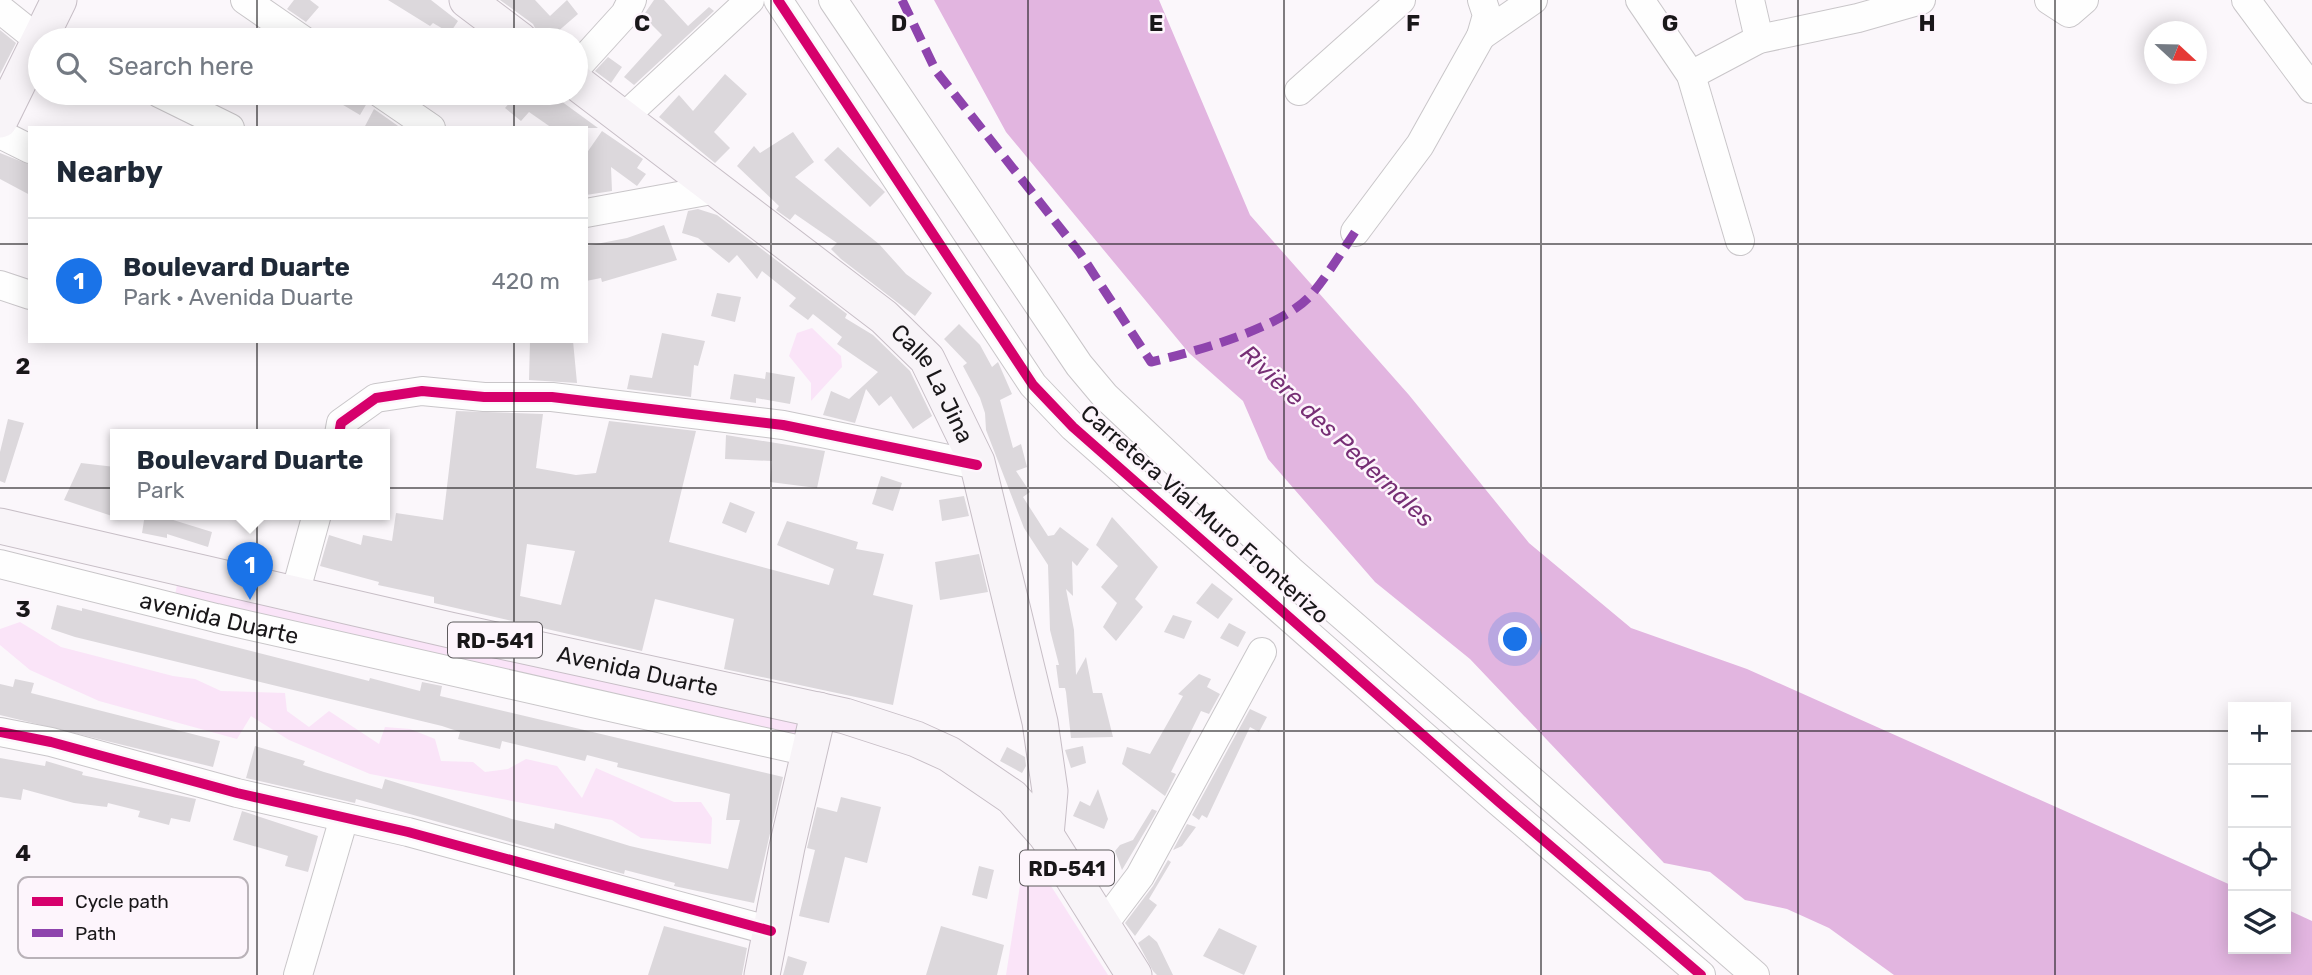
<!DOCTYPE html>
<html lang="en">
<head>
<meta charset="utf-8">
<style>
	body { margin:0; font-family:Rubik,sans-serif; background:#f2f2f3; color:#1f2937 }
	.controls { position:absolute; right:21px; bottom:21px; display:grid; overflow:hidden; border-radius:0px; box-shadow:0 4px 18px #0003 }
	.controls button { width:63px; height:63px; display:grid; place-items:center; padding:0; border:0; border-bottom:2px solid #e0e1e3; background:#fff; color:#1f2937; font:35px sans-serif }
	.compass { position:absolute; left:2144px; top:21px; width:63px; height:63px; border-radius:50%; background:#fff; box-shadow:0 4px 18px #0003; rotate:112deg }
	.you { position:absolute; left:1516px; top:640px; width:24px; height:24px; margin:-18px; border:5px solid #fff; border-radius:50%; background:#1a73e8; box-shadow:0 0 0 10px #1a73e833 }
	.badge { display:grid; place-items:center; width:46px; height:46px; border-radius:50%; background:#1a73e8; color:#fff; font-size:23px; font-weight:700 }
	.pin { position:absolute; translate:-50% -58px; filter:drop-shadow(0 2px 4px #0008) }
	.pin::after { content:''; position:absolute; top:37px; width:24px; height:21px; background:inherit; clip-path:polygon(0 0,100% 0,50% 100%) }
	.popup { position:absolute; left:110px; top:429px; width:280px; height:91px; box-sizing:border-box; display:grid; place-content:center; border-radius:0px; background:#fff; filter:drop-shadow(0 2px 5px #0005); font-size:23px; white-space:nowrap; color:#747a83 }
	.popup b { font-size:26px; color:#1f2937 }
	.popup::after { content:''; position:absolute; left:50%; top:100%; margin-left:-14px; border:14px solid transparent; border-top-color:#fff }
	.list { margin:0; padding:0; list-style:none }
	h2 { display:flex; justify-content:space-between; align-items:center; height:91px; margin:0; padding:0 28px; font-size:30px }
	h2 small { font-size:23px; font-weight:400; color:#747a83 }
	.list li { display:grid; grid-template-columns:46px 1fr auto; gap:21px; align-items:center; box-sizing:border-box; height:126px; padding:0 28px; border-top:2px solid #e0e1e3 }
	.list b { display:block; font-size:26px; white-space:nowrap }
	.list p { margin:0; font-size:23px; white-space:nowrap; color:#747a83 }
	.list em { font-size:23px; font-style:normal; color:#747a83 }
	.icon { flex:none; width:38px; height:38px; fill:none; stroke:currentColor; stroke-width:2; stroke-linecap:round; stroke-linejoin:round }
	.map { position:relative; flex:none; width:2312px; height:975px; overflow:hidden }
	.search { position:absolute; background:#fff; box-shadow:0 4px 18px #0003; left:28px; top:28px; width:560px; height:77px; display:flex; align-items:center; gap:18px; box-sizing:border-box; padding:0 24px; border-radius:38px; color:#747a83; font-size:26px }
	.panel { position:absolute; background:#fff; box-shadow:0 4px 18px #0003; left:28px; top:126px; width:560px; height:217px; border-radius:0px }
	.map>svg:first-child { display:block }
</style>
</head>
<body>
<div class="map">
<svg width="2312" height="975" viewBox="0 0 2312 975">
	<rect width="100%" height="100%" fill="#fbf7fb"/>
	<!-- green -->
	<path fill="#fae4f8" d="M812,328L841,356L842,367L811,401V383L789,356L797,333Z
		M180,570L819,710L809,752L173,605Z
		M20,622L61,647L173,676L195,679L221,691L285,693L287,711L309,727L329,711L379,744L385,727L410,729L435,739L441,761L473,762L485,772L508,769L526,759L557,766L582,798L596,768L674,802H701L712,818L711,844L641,838L612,820L370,774L289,740L251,716L237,739L99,701L30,670L0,645V629Z
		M1026,847L1108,975H1006Z"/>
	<!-- water -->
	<path fill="#e2b5e0" d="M934,0H1159L1250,215L1409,395L1529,543L1631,628L1747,669L2233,886V949H2286V909L2312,921V975H1894L1829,928L1787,909L1745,900L1710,872L1664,863L1470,659L1375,582L1268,459L1243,401L1189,353L1006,132Z"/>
	<!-- building -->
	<path fill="#dcd8dc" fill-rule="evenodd" d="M294,0H310L319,7L306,22L287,9Z
		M388,0H431L458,21L450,33L433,23L430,26Z
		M500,0H535L550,16L567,0L578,14L548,40H541L533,24Z
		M654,0H664L688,26L709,7L714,11L634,85L624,77L662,35L643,16Z
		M0,30L16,43L0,74Z
		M608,57L622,67L611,83L595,71Z
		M725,74L747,94L714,132L730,148L715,163L659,117L679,95L693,111Z
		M323,93H358L367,103L360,115Z
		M518,93H550L598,128H552L529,112L521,121L505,108Z
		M374,109L401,128H364Z
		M602,131L643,159L637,168L646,174L637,186L611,167L612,191L586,195V154Z
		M793,132L814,162L795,177L879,244L906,274L932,293L915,316L841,259L831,249L837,243L795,214L790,220L776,210L779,206L737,166L754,146L760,153Z
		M838,147L885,192L870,207L824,160Z
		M0,153L30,165V195L0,179Z
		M698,209L717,215L847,314L845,318L873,335L910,371L932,416L913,429L891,396L879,406L866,389L855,423L823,415L831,391L849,399L878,372L837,344L842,337L813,314L808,320L789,306L796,298L762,271L757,279L737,255L729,263L698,238L682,233L688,211Z
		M664,225L677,260L602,282L601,278L586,281V246L627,238Z
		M717,293L741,297L735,322L711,316Z
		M959,324L980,345L992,367L998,362L1012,394L1000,400L1013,448L1021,444L1027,467L1016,471L1030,492L1023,497L1048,536L1054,535L1060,527L1089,549L1077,566L1072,561L1073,596L1066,589L1074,630L1076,675L1086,657L1093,693H1102L1113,737L1071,738L1066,692L1065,688H1059L1056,665H1059L1050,630L1048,565L1024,528L986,430L985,413L980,398L963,366L967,363L944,339Z
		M662,333L705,341L698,366L694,365L691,397L627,389L630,375L652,378Z
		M530,341H573L577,383L529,380Z
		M766,372L795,377L790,404L756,398V403L730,399L734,374L765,379Z
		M456,411L543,414L536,468L576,475L596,473L609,421L696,431L669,542L829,585L834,569L777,545L787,521L858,542L856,549L884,554L873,595L913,605L893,705L724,669L734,619L655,599L642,651L434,603V597L378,585L379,582L320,566L329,535L361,545L363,535L392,541L396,513L443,520ZM527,544L575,551L561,605L520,596Z
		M8,419L24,423L5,483L0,481V452Z
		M726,435L825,451L817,488L770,482L772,461L725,459Z
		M81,463L115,467V517L64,500Z
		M881,476L902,483L893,511L872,504Z
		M964,496L969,516L942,521L939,500Z
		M730,502L755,512L746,533L722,523Z
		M145,514H171L170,519L212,532L208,547L167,534V538L142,533Z
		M1112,517L1158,567L1135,599L1143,607L1116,641L1103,627L1117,603L1101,587L1118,566L1096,545Z
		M979,554L988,592L940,600L935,562Z
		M1212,583L1233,599L1218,619L1196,603Z
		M57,605L82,611V608L369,681L370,678L420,691L422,682L442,686L440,696L783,777L754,903L674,886L675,883L625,870L624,874L356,799L355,803L246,778L255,746L305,761L303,765L324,772L382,789L385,779L512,819L554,829L555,823L630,846L728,869L740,820H726L730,794L617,767L618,763L587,755L585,761L502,741L500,749L458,739L460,732L442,726L75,637L51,629Z
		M1173,615L1192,621L1184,639L1164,632Z
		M1229,623L1246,632L1238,647L1220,638Z
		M1199,674L1211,679L1207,687L1220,694L1209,714L1201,711L1171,772L1176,774L1165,796L1122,764L1127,747L1150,754L1183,696L1178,694Z
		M15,679L34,683L31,693L220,741L213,767L0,715V684L13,687Z
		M1250,709L1267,717L1259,732L1250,727L1207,818L1202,815L1199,820L1192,815Z
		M1083,746L1086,763L1071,768L1065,750Z
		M1007,747L1025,757L1026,766L1022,773L1000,761Z
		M0,758L45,766L46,761L83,772L82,775L196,799L190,822L171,818L169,825L138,817L140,811L108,803L107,807L74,803L23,789L21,800L0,797Z
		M1098,789L1108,819L1104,829L1073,816L1080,801L1090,806Z
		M841,797L881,807L867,863L845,857L829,923L799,916L815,850L807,848L817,807L837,812Z
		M1152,809L1157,811L1122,870L1115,851L1120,845L1133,840Z
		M242,811L318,836L308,872L285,866L288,856L233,840Z
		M1187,824L1196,827L1182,846L1173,850Z
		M1168,860L1171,862L1149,899L1157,905L1135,936L1125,923L1153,886Z
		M979,866L994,870L987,899L972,895Z
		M664,926L747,948L742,975H648Z
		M941,926L1004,945L997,975H926Z
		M1219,928L1257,946L1244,975L1203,956Z
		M1149,935L1157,942L1173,975H1157L1153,971L1138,943Z
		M788,956L807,962L803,975H783Z"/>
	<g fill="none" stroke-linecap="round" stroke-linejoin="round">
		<defs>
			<g id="minor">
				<path d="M245,0L303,40"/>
				<path d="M778,0L1033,385L1073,427L1499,802L1701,975"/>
				<path d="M833,0L1079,365L1105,396L1290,570L1755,975"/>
				<path d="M1640,0L1691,75L1740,241"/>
				<path d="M1750,0L1759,39"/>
				<path d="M2049,0L2069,13L2084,0"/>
				<path d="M2246,0L2312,89"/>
				<path d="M0,9L40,41"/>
				<path d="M1481,36L1533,0"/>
				<path d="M576,68L625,14L632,0"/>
				<path d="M1691,75L1759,39L1858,18L1921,0"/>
				<path d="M1299,91L1401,0"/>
				<path d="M159,93L230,128"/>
				<path d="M380,93L431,128"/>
				<path d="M623,118L750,0"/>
				<path d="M0,134L30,149"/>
				<path d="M586,213L717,189"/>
				<path d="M1355,232L1420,145L1481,36L1487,15L1482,0"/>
				<path d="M0,285L30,295"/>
				<path d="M339,434L341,423L376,398L422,391L484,397H552L783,425L977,465"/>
				<path id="s1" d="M0,564L216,618L809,752"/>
				<path d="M295,594L317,514"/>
				<path d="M0,732L51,742L237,793L408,832L771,931"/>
				<path d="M1103,925L1140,876L1262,652"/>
				<path d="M298,975L344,818"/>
			</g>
			<g id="major">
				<path d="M467,0L520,40"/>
				<path id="s2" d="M576,82L884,317L927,359L977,462L1040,722L1050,791L1046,835"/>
				<path d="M0,120L59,0"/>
				<path id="s3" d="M0,526L450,630L845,716L916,739L949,754L1012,797L1046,835L1134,975"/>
				<path d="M762,975L787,847L819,710"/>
			</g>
		</defs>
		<!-- minor casing -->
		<use href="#minor" stroke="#c9c6c9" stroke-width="30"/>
		<!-- major casing -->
		<use href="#major" stroke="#c7bec6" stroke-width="37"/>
		<!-- minor -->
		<use href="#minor" stroke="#fefefe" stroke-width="28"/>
		<!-- major -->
		<use href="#major" stroke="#f8f4f8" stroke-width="35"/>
		<!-- quiet -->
		<path stroke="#8e44ad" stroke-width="9" stroke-dasharray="18 9" stroke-linecap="butt" d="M902,0L936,71L1080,253L1151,362C1194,352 1282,328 1311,295C1327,276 1341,253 1355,232"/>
		<defs>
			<path id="cycleway" d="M778,0L1033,385L1073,427L1499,802L1701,975
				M339,434L341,423L376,398L422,391L484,397H552L783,425L977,465
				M0,732L51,742L237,793L408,832L771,931"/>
		</defs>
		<!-- cycleway casing -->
		<use href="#cycleway" stroke="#fdf5fc" stroke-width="15"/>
		<!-- cycleway -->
		<use href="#cycleway" stroke="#d6006c" stroke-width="10"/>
	</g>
	<!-- grid -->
	<path fill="none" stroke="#191719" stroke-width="2" stroke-opacity="0.55" d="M257,0V40M514,0V40M771,0V975M1028,0V975M1284,0V975M1541,0V975M1798,0V975M2055,0V975M257,93V128M514,93V128M0,244H30M586,244H2312M257,341V975M514,341V975M0,488H2312M0,731H2233M2286,731H2312"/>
	<g text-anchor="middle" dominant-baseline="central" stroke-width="5" stroke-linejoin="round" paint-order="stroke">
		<!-- shield labels -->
		<g fill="#fdf5fc" stroke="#5d5a5d" stroke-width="2">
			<rect x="448" y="622.5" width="94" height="35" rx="5"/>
			<rect x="1020" y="850.5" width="94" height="35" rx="5"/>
		</g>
		<g font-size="21" font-weight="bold" fill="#191719">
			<text x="495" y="640">RD-541</text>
			<text x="1067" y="868">RD-541</text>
		</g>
		<!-- street labels -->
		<g font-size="23" fill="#191719" stroke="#fdf5fc">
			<text stroke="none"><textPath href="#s2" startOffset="471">Calle La Jina</textPath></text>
			<text transform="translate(1205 514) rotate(41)">Carretera Vial Muro Fronterizo</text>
			<text stroke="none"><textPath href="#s1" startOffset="226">avenida Duarte</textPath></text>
			<text stroke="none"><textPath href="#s3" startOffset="654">Avenida Duarte</textPath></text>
		</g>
		<!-- water labels -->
		<g font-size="24" font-style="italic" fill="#772f75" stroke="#fdf5fc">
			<text transform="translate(1337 436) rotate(43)">Rivière des Pedernales</text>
		</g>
	</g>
	<!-- legend -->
	<rect x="18" y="877" width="230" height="81" rx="10" fill="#fdf5fc" stroke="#b9b2b8" stroke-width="2"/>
	<rect x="32" y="897" width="31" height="9" fill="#d6006c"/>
	<rect x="32" y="929" width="31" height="8" fill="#8e44ad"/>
	<g font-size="19" fill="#191719">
		<text x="75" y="908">Cycle path</text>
		<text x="75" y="940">Path</text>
	</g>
	<g font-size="23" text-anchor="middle" font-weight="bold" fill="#191719" stroke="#fdf5fc" stroke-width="5" stroke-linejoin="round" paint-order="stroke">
		<text x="642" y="31">C</text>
		<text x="899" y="31">D</text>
		<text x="1156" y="31">E</text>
		<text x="1413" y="31">F</text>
		<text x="1670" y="31">G</text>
		<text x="1927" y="31">H</text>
		<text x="23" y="374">2</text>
		<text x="23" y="617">3</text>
		<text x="23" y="861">4</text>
	</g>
</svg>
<div class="controls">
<button>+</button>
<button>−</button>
<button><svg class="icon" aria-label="locate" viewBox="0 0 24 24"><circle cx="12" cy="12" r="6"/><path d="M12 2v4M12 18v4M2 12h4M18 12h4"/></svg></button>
<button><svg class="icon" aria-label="layers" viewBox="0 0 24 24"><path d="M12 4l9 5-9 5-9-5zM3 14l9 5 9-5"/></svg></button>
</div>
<svg class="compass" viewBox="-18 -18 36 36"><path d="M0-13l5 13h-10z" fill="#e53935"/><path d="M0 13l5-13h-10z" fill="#747a83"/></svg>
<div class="you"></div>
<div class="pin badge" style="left:250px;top:600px">1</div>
<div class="popup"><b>Boulevard Duarte</b>Park</div>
<div class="search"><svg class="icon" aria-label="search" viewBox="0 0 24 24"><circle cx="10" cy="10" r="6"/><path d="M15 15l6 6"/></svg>Search here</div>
<section class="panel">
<h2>Nearby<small></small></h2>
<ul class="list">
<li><span class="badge">1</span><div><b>Boulevard Duarte</b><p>Park · Avenida Duarte</p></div><em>420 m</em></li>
</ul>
</section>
</div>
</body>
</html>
